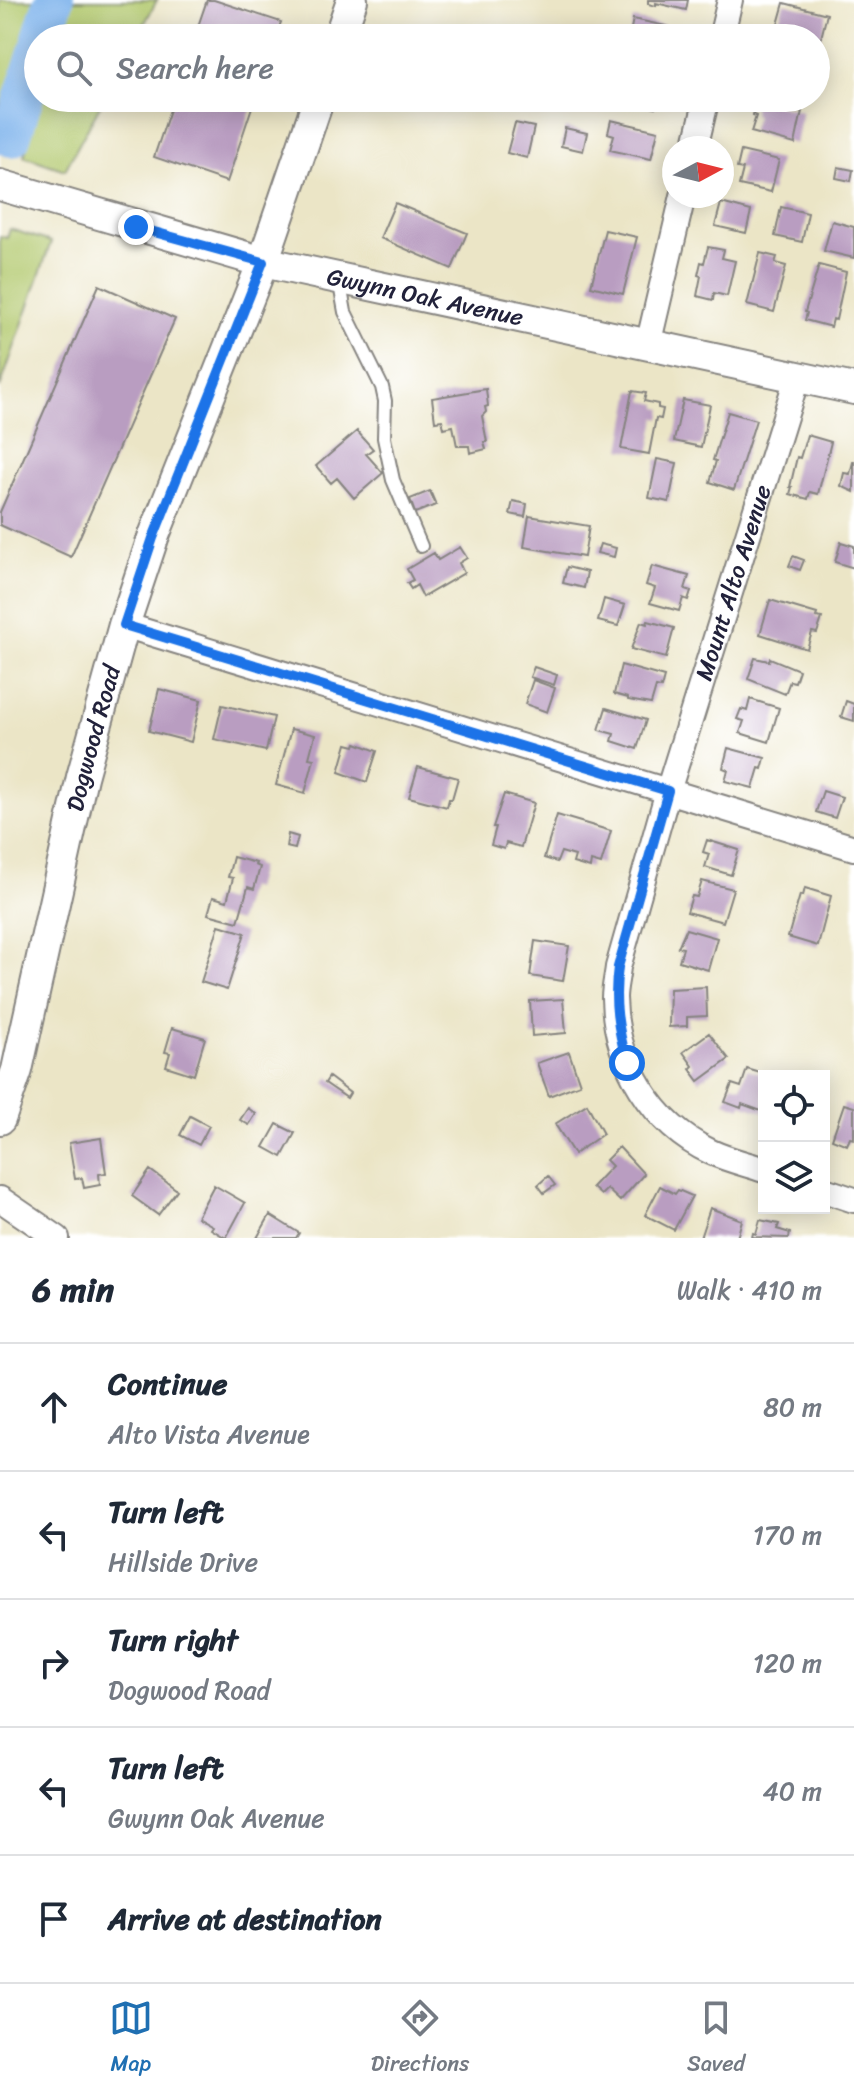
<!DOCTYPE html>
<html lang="en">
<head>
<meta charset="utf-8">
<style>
	body { margin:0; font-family:Sriracha,sans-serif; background:#f6f6f7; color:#1f2937 }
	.controls { position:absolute; right:24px; bottom:24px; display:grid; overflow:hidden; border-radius:0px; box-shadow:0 4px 20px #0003 }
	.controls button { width:72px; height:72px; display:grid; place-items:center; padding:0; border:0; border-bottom:2px solid #e0e1e3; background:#fff; color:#1f2937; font:40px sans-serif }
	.compass { position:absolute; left:662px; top:136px; width:72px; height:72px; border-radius:50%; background:#fff; box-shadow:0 4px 20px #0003; rotate:83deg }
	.stop { position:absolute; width:24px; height:24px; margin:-18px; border:6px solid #1a73e8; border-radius:50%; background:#fff }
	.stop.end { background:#1a73e8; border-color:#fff; box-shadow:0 2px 8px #0008 }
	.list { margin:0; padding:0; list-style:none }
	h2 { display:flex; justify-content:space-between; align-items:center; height:104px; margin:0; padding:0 32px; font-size:34px }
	h2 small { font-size:26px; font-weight:400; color:#747a83 }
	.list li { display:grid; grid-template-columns:52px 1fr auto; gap:24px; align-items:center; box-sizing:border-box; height:128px; padding:0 32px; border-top:2px solid #e0e1e3 }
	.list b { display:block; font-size:30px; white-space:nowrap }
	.list p { margin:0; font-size:26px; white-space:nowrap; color:#747a83 }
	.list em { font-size:26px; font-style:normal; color:#747a83 }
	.icon { flex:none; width:44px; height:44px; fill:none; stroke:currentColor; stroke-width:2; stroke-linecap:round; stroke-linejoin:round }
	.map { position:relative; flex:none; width:854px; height:1238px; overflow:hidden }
	.search { position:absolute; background:#fff; box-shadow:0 4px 20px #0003; left:24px; right:24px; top:24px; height:88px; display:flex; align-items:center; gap:20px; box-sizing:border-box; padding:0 28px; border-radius:44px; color:#747a83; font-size:30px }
	.sheet { height:744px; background:#fff }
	nav { display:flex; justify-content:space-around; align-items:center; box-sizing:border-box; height:112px; border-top:2px solid #e0e1e3; background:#fff; font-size:22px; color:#747a83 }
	nav a { display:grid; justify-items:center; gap:4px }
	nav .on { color:#1f6fb2 }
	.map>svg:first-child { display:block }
</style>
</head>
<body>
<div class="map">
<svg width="854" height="1238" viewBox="0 0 854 1238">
	<rect width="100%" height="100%" fill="#fff"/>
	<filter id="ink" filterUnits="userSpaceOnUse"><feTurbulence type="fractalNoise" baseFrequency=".0125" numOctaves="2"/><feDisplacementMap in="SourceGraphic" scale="16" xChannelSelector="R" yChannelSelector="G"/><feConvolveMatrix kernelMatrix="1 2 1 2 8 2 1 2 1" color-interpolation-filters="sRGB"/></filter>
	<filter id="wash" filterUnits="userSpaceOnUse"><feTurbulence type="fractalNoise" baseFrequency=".006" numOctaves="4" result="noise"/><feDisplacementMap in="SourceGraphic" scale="32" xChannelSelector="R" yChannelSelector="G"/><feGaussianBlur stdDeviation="1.8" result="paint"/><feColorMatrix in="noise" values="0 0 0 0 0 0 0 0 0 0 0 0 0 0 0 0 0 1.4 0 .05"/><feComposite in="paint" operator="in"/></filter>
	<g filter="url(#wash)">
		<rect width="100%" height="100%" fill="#ebe5c6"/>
		<!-- green -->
		<path fill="#b0c76b" stroke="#697453" stroke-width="2" d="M0,0H157L137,38H38V98H104L65,170L24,156L27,147L0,138Z
			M10,229L51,242L0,388V236L7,238Z"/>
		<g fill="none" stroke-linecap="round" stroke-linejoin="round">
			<!-- river -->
			<path stroke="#7eb3ec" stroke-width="40" d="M42,38L54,0
				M11,137L38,52"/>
		</g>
		<g id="blocks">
			<!-- building -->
			<path fill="#b99dc1" d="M207,0H214L281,22L275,38H194Z
				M648,0H688L686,10L656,3V6L648,4Z
				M784,3L827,14L819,46L816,45V38H787L775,35Z
				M633,19L680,29L678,38H629Z
				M174,98H255L227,182L154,157Z
				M629,98H666L664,106L656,104L655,108L629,101Z
				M760,101L802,111L795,144L751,132L756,116L753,115L755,104L759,105Z
				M611,120L658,131L651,159L610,150L614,135L608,133Z
				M515,123L534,127L527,158L507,153Z
				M565,128L587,133L583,151L561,146Z
				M741,151L779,160L771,192L739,185L743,169L737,168Z
				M838,167L853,170L851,181L836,178Z
				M395,203L467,233L452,269L380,238Z
				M721,203L751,211L746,233L715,226Z
				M781,207L808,213L802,242L775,236Z
				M832,221L854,227V258L824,251Z
				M605,230L637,237L623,294L591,286Z
				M708,247L724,250L722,258L735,261L727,296L714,293L713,300L697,296L701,276L698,275L701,262L704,263Z
				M760,253L777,257L775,263L786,266L774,312L747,305Z
				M819,265L846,272L836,320L833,319L831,327L805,320L807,313L805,312Z
				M99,285L175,319L71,557L0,525V512Z
				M486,389L488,406L485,407L486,412L482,416L487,442H484L486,449L470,453L469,446H457L453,426L444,428L442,420L435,421L432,398Z
				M632,391L646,393L644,401L658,404V408L663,409L661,419L656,418L649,454L621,449Z
				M683,400L710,405L701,447L674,441Z
				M728,412L756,420L734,490L710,482L716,461L713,460Z
				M357,431L373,449L366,454L383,473L354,498L337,478L331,483L316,466Z
				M807,435L831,442L818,494L810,492L808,499L790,494L792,487H790L797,457L800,458Z
				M657,459L677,463L669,502L649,498Z
				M853,462H854V492L841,486L844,473L850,474Z
				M430,491L436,505L415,513L410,499Z
				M513,501L527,504L525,517L510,514Z
				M529,516L589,526L584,557L524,547Z
				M841,542L854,546V568L835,562Z
				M600,544L616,548L614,557L597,553Z
				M460,547L467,558L459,563L464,573L423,597L417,585L411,589L407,583L413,580L407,569L434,553L438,560Z
				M793,556L804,560L800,570L789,566Z
				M652,566L689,576L685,589L691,591L688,600L683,598L679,611L650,603L655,588L646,585Z
				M567,567L587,572L584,588L563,583Z
				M604,599L625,605L618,626L598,621Z
				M770,600L817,614L816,617L822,618L817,633L812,632L807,649L760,634Z
				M648,621L674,628L666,658L631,649L641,622L647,624Z
				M755,658L769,661L770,658L799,670L795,682L790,681L785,694L748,679Z
				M621,665L664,677L661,688L656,687L651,704L628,700V698L614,694Z
				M534,667L557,675L554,685L530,677Z
				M533,680L555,688L547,712L525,704Z
				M159,689L201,700L191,742L149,731Z
				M750,699L779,708L769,742L740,733L744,721L737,719L741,709L747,711Z
				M846,701L854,704V721L841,717Z
				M222,705L274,717L266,751L214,739Z
				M606,708L646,720L637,749L612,741L614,734L599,730Z
				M291,729L315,735L309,758L314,759L305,793L276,785Z
				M356,743L377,751L367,782L339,772L347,744L355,746Z
				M728,748L765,758L762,769L759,768L753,788L725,781L728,770L723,768Z
				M418,767L458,778L452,799H449L447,807L409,797Z
				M823,791L842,797L835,818L816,812Z
				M504,794L534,803L521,847L506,843L504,849L491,845L496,827H493Z
				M557,815L611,831L601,864L591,861L590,868L573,863L575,856L561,852L557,862L544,858Z
				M288,834L298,837L295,849L286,847Z
				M707,840L739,850L731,875L705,867L709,854L703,852Z
				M233,857L256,863L255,865L260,867L254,889L248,887L238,922L208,914L213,897L227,901L233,878L228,877Z
				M702,881L733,889L723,922L687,912L692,896L697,897Z
				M805,888L831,896L818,946L788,937L800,895L803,896Z
				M219,925L245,933L227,990L201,982Z
				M686,929L717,938L708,970L679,961L683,948L678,947Z
				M535,941L569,946L563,981L530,976Z
				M706,987L707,1016L687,1017V1026L669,1027L670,989Z
				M563,999L566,1033L532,1036L530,1001Z
				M172,1028L205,1038L194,1075L166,1066L170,1053L165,1052Z
				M709,1033L729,1059L699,1081L690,1069L693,1066L683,1052Z
				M569,1052L580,1084L549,1096L537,1063Z
				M747,1069L764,1074V1112L742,1104L741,1108L725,1102L732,1084L741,1087Z
				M329,1077L350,1093L347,1098L325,1083Z
				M587,1104L603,1134L574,1154L555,1124Z
				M844,1104L854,1107V1139L850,1138L847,1145L832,1139Z
				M248,1108L256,1114L249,1125L240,1120Z
				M190,1116L209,1126L199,1145L180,1135Z
				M277,1124L295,1133L282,1157L264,1147Z
				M101,1138L106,1173L99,1174L100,1185L84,1188L82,1178L75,1179L69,1143Z
				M619,1147L644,1174L620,1201L607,1189L601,1195L592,1187L612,1166L606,1160Z
				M150,1170L177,1190L158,1215L132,1196Z
				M548,1176L555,1185L544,1193L538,1185Z
				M214,1185L245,1203L226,1238L211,1229L213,1226L197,1217Z
				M660,1186L675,1194L678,1190L692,1196L674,1230L645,1215Z
				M710,1208L742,1220L737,1238H700Z
				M270,1215L299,1233L296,1238H257Z
				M760,1220L779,1224L777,1229L790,1233L789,1238L752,1237L753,1233L756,1234Z"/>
		</g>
	</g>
	<g filter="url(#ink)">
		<use href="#blocks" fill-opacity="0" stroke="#868480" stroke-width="2"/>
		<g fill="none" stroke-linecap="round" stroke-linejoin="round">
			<defs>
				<path id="service" d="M339,279L345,312L382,387L385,401L384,438L393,480L421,546"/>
				<g id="minor">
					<path d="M721,38L730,0"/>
					<path d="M695,148L707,98"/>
					<path d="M648,345L683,196"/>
					<path d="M124,625L854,848"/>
					<path id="s1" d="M764,1170C747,1164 728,1160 711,1152C653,1125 615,1062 614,998C614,988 617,977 618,967L668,791L798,375"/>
					<path d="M824,1190L854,1200"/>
					<path d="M0,1199L57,1238"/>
				</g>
				<g id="tertiary">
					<path d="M339,38L352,0"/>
					<path id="s2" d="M0,185L263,262L854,389"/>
					<path id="s3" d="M0,1119L17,1070L82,777L124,625L153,538L263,262L319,98"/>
				</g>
			</defs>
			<!-- service casing -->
			<use href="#service" stroke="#868480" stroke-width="16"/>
			<!-- minor casing -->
			<use href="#minor" stroke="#868480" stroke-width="28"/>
			<!-- tertiary casing -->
			<use href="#tertiary" stroke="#868480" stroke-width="34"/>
			<!-- service -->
			<use href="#service" stroke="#fff" stroke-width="12"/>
			<!-- minor -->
			<use href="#minor" stroke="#fff" stroke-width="24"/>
			<!-- tertiary -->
			<use href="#tertiary" stroke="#fff" stroke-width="30"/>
		</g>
	</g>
	<g fill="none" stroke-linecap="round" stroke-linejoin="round" filter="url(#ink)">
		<!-- route -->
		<path stroke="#1a73e8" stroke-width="10" d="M136,227L263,262L153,538L124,625L668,791L618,967C613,1003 618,1028 627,1063"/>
	</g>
	<g text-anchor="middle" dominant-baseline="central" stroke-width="6" stroke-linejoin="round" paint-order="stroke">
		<!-- street labels -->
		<g font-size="24" fill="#22223b" stroke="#fff">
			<text stroke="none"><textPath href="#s2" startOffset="440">Gwynn Oak Avenue</textPath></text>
			<text stroke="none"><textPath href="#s1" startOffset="680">Mount Alto Avenue</textPath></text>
			<text stroke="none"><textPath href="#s3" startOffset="392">Dogwood Road</textPath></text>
		</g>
	</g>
</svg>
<div class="controls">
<button><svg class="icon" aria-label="locate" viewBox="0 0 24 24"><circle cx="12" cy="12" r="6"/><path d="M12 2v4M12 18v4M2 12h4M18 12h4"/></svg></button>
<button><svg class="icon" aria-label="layers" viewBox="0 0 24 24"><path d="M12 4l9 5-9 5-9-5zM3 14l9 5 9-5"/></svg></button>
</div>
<svg class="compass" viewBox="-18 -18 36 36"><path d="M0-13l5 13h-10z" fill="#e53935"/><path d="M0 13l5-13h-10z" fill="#747a83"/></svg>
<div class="stop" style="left:627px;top:1063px"></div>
<div class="stop end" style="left:136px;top:227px"></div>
<div class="search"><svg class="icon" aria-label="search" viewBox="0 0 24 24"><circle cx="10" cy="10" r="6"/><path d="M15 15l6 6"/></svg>Search here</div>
</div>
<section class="sheet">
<h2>6 min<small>Walk · 410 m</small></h2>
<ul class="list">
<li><svg class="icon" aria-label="ahead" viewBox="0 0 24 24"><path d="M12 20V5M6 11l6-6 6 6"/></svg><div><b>Continue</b><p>Alto Vista Avenue</p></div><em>80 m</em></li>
<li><svg class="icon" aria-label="left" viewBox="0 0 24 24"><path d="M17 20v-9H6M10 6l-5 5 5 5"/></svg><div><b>Turn left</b><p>Hillside Drive</p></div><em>170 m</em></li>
<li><svg class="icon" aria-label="right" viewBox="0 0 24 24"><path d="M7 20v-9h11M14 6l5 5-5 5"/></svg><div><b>Turn right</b><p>Dogwood Road</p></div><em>120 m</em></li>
<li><svg class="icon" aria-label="left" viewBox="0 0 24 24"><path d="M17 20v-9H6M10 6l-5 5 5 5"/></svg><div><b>Turn left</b><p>Gwynn Oak Avenue</p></div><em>40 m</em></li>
<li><svg class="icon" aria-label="arrive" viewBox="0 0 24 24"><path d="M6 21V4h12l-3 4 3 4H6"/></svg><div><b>Arrive at destination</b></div></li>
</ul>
</section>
<nav>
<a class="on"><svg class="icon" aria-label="map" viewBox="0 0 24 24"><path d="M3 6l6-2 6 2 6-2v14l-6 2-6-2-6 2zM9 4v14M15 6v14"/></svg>Map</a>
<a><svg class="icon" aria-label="directions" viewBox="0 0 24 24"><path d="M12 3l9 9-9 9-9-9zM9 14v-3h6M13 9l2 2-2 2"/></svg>Directions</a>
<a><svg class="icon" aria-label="saved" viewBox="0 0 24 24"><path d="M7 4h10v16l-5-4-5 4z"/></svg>Saved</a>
</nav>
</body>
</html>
